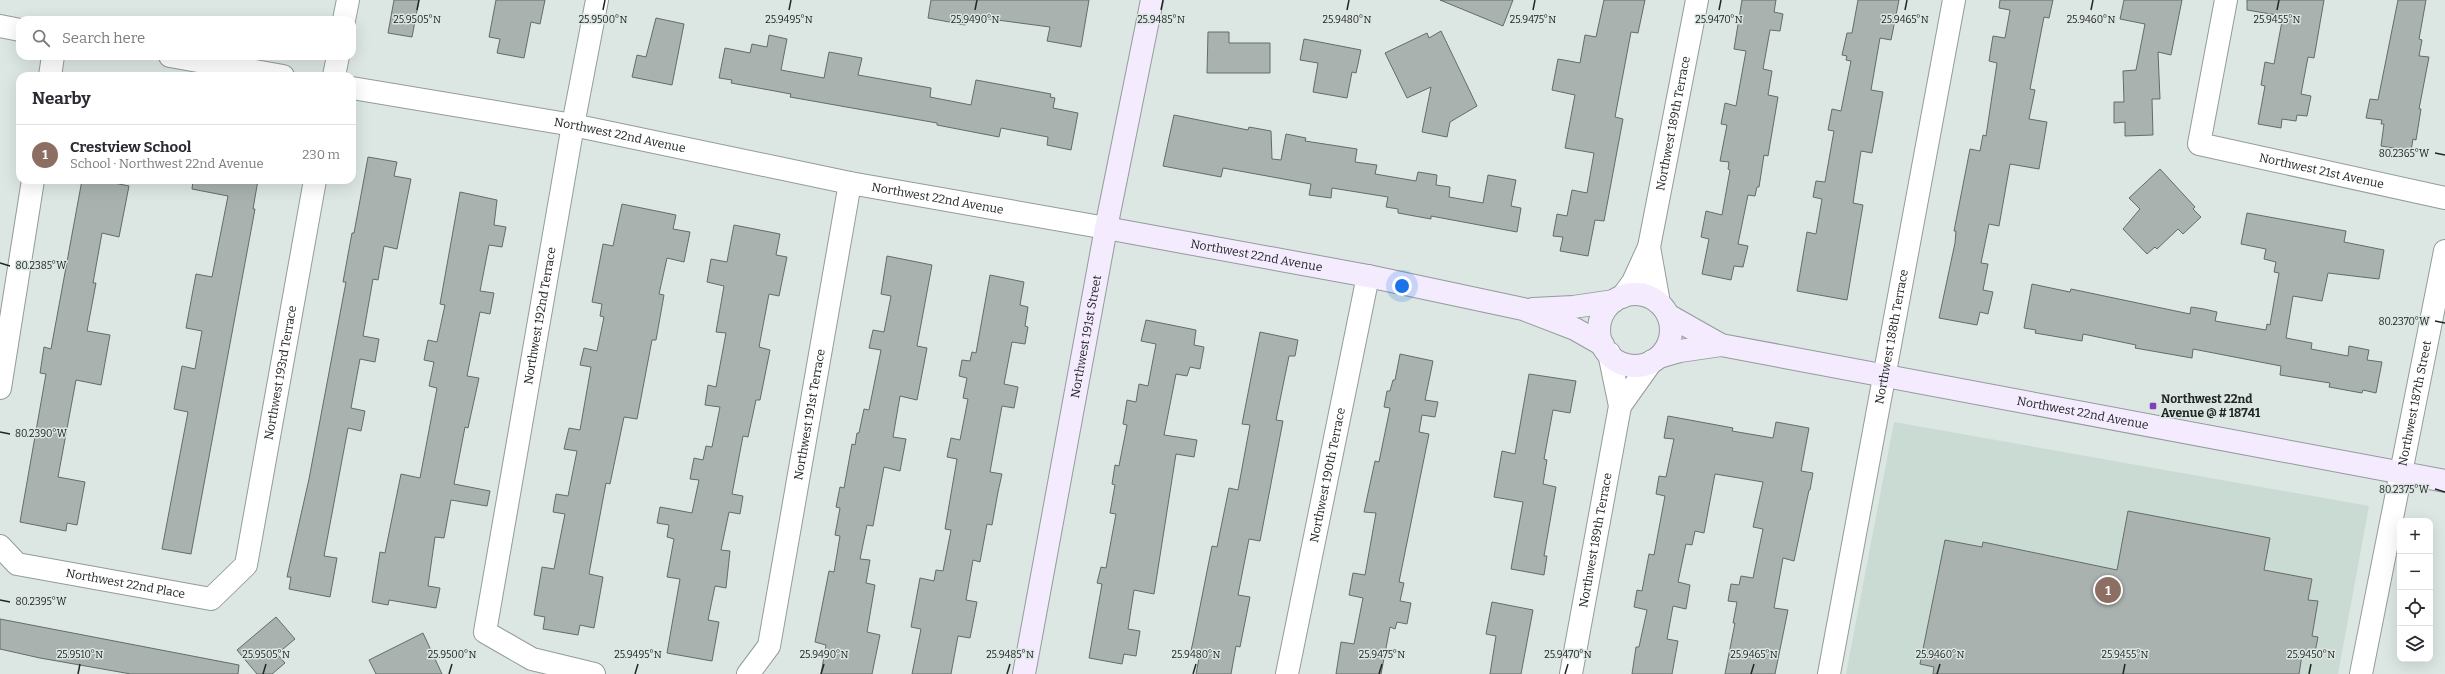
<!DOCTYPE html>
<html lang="en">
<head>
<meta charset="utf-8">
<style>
	body { margin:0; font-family:Bitter,serif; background:#f2f2f3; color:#2b2b33 }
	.controls { position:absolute; right:12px; bottom:12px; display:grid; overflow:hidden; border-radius:8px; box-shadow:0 4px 16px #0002 }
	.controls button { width:36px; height:36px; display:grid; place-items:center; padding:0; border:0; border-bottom:1px solid #e1e1e2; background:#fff; color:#2b2b33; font:20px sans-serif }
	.you { position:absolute; left:1402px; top:286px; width:14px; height:14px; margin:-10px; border:3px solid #fff; border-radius:50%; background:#1a73e8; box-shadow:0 0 0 6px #1a73e833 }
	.badge { display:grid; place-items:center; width:26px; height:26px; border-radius:50%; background:#2563eb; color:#fff; font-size:13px; font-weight:700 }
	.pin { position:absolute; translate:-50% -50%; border:2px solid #fff; box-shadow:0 1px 4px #0006 }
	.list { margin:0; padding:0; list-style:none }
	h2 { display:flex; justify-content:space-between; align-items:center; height:52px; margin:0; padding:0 16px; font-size:17px }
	h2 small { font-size:13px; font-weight:400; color:#7c7c81 }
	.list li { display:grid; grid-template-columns:26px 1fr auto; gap:12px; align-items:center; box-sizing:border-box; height:60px; padding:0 16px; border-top:1px solid #e1e1e2 }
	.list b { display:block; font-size:15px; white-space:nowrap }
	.list p { margin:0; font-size:13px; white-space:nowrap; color:#7c7c81 }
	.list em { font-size:13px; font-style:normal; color:#7c7c81 }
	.icon { flex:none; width:22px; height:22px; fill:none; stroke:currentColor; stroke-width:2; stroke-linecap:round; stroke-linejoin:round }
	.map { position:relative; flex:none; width:2445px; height:674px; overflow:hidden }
	.search { position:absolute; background:#fff; box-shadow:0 4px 16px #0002; left:16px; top:16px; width:340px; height:44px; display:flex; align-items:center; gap:10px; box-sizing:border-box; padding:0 14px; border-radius:12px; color:#7c7c81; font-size:15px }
	.panel { position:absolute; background:#fff; box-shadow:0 4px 16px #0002; left:16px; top:72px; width:340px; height:112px; border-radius:12px }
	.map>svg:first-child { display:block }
</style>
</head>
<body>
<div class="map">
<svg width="2445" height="674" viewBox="0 0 2445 674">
	<rect width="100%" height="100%" fill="#dce6e2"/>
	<!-- built -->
	<path fill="#cadbd4" d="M1894,422L2369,506L2338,674H1846Z"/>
	<!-- building -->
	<path fill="#a9b2af" stroke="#636c68" d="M394,0H419L412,37L388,33Z
		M496,0H545L540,24L531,22L524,58L497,53L500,39L489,37Z
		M931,0H1089L1081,47L1047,41L1050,27L967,16L965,25L928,18Z
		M1440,0H1513L1503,26Z
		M1604,0H1645L1638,33L1631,32L1615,117L1623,119L1604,221L1595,220L1588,256L1560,251L1563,237L1553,236L1557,214L1567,216L1572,190L1587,193L1594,153L1565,148L1575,95L1552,90L1558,59L1580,63L1585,35L1596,37Z
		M1742,0H1776L1774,12L1783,14L1780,31L1770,30L1763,69L1772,71L1768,95L1778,97L1768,156L1764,155L1759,187H1757L1755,196L1748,195L1738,244L1748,246L1743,267L1734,266L1731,280L1702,274L1709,239L1701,237L1706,211L1722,215L1730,170L1728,169L1729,162L1720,161L1727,125L1721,124L1725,103L1736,106L1746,51L1734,49Z
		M1858,0H1899L1891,40L1880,38L1871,90L1883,92L1872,153L1861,151L1853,203L1863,205L1847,300L1797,291L1807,232L1816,234L1822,199L1813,197L1816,181L1825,182L1834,131L1828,130L1832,109L1841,111L1851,61L1846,60L1847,56L1842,55L1847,33H1852Z
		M2000,0H2053L2049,18L2044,17L2030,89L2035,90L2029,119L2047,122L2039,169L2010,164L1999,226L1989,224L1981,263L1988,264L1983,290L1993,292L1988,314L1980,312L1977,325L1939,318L1955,243L1956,231H1954L1970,149L1980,151L1983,135L1986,136L1997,63L1989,61L1993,36L2005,38L2010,10L1999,8Z
		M2124,0H2182L2171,55L2158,52L2160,99H2152L2153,135L2125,136V122L2114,123V102H2124L2123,71L2136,70L2145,24L2120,19Z
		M2247,0H2324L2314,58L2308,57L2301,94L2311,96L2307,116L2297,115L2296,121L2282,119L2281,128L2258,124L2265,86L2261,85L2265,62L2274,64L2283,16L2247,10Z
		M2398,0H2426L2419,39L2422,40L2419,56L2429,57L2419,109H2421L2416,140L2413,139L2411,151L2381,146L2384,124H2381L2382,120L2366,118L2370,99L2378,100Z
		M656,18L684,24L672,85L632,77L637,55L646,57Z
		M1441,31L1477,106L1450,122L1447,137L1422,132L1431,87L1407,98L1385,53L1427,33L1429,38Z
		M1208,32H1229V43H1270V73H1207Z
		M769,35L787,39L781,70L824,78L829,52L862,58L858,75L931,88L930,97L971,105L976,80L1051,94L1050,97L1055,98L1053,108L1078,113L1071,150L1047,145L1048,137L1001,128L999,137L937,125V123L790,97L791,94L731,83L732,80L719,78L725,48L750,53L752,44L767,47Z
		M1304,39L1361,50L1356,73L1352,72L1347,98L1313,92L1318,63L1300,60Z
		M1174,115L1248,130L1249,127L1271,131L1272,159L1281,160L1286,134L1306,138L1305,141L1357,149L1355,162L1377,165L1375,174L1416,181L1418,172L1437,175L1436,185L1450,187L1449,197L1483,203L1488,175L1516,180L1511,206L1521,208L1517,232L1431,216V219L1398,213V209L1386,207L1388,197L1332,188L1331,198L1309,195L1311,184L1223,168L1221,177L1163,166Z
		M368,157L397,162L394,176L411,179L397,249L384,246L378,280L373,279L363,336L379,339L375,362L360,359L351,408L365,411L361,431L348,428L324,556L337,558L330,597L289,589L291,577H287L309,479L346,282H343L352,233H354Z
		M2160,169L2195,207L2193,209L2201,217L2183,234L2178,229L2157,249L2155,247L2147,254L2123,229L2140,209L2129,198Z
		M82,180H99L129,186L119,237L102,233L93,283H96L87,331L110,335L101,385L76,380L58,477L85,482L77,525L67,523L66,531L20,522L46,374L40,373L44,347L51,349Z
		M193,180H258L253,209H255L191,554L162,549L188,412L174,409L182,366L195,369L202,331L186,328L196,274L212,277L228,196L192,189Z
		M460,192L497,200L494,225L506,227L502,247L489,245L480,291L494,293L490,314L480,312L467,376L479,378L468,428L465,427L454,484L490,491L487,506L451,500L444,538L435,537L428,586L440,588L436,608L389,600L388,605L372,602L380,552L385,553L401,474L420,478L437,388L429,386L434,362L424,360L428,340L437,342L445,305L440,304Z
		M622,204L676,215L673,229L690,232L684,262L667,258L659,294L664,295L656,340H652L637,419L624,417L610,484L606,483L589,574L603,577L594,628L580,625L578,635L543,629L545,617L534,615L542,567L554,569L565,514L553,512L556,494L568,496L577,451L564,449L569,428L580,430L591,367L580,365L584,348L597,351L604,317L600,316L602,304L592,302L603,244L613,246Z
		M2247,213L2346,231L2344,242L2384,250L2379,279L2328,273L2322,301L2293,296L2286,338L2312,343L2311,349L2348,356L2349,346L2369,350L2367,360L2382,362L2376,393L2363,390L2362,393L2329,387L2330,383L2280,375L2281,366L2193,349L2192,358L2135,348L2136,345L2083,334L2082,341L2035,333L2036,330L2024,328L2032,284L2070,292L2071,289L2190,314L2191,307L2204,309L2217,312L2215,321L2266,330L2267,324L2270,325L2279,273L2274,272L2276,262L2264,259L2266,249L2241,244Z
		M734,225L780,234L776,255L787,257L779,296L769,294L759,347L770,350L760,400H756L748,437L743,436L732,494L743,496L740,514L729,512L721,550L730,551L726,588L715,586L708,620L719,622L712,661L667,653L680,579L667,577L674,539L667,537L669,525L657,523L660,507L692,513L699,480L690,479L694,458L703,460L706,446L712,447L720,407L705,405L708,385L716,387L726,333L716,332L724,286L707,282L711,259L727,262Z
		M887,256L932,265L917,346L927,348L917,400L900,396L893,437L906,439L900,471L884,467L873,526L867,525L860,559L870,560L866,583L875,585L867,632L880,635L872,674H821L826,645L815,642L829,571L834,572L840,536L835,535L840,508L836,507L840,487L844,488L852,444L855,445L857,433H859L864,409L869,410L881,350L869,348L873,330L884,332L891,296L881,294Z
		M990,275L1024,282L1020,305L1028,307L1025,326L1028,327L1025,344L1012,342L1004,384L1018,387L1014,408L1002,406L990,472L1002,474L998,492L992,525L987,524L980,562L973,560L966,600L977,602L970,638L958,636L951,674H912L921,629L911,627L920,578L934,581L936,570L943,571L951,530L945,529L957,459L947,457L951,438L960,440L968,399L963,398L967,378L959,376L962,360L970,361L972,352L976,353Z
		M1146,320L1196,330L1194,345L1204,347L1200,369L1190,367L1187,376L1176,374L1164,435L1197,440L1194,457L1176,454L1154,594L1134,590L1128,629L1140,631L1136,656L1124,654L1122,664L1089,658L1102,584L1097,583L1101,567L1106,568L1116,514L1110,513L1115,485L1112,484L1115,465L1119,466L1127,425L1123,424L1127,400L1136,402L1139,384L1148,386L1156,344L1141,341Z
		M1260,332L1298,340L1295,356H1289L1276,420L1283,421L1260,541L1249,539L1238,595L1250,597L1240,647L1236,646L1231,674H1196L1200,653L1191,651L1194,637L1212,546L1217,547L1229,488L1238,490L1250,425L1242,424Z
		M1400,354L1433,361L1425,400L1438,402L1435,417L1422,415L1419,432L1429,434L1399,582L1404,583L1400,601L1411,603L1407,624L1397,622L1395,629L1390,627L1381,674H1336L1341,642L1354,644L1363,598L1349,595L1353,573L1365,575L1376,513L1364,512L1375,461L1379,462L1390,408L1384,407L1387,391H1390L1393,380H1395Z
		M1529,374L1576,381L1570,413L1553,410L1544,459L1547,460L1543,484L1556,487L1544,556H1547L1544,575L1511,569L1523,502L1494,497L1502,451L1515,454Z
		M1668,416L1733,428L1732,431L1773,438L1776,422L1809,428L1801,471L1813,473L1810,490H1809L1794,561L1783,558L1774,608L1788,610L1775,674H1725L1735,623H1733L1737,602L1728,601L1731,584L1739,585L1741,576L1753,578L1763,529L1753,527L1763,482L1715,474L1704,533L1695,531L1692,545L1686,544L1678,582L1690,585L1686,609L1673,606L1667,639L1678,641L1672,674H1632L1636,647H1639L1647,610L1634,607L1637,590L1642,591L1649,554L1654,555L1665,496L1656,494L1659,476L1666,477L1674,439L1664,438Z
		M2128,511L2270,538L2264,570L2312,579L2308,600L2318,601L2312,636L2318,637L2314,657L2302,655L2299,674H1933L1934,667L1920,664L1945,540L1982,547L1983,542L2117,570Z
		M1492,602L1533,610L1521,674H1490L1496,636L1486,634Z
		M276,617L295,639L277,654L285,663L272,674H257L237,650Z
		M0,619L239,665L238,674H131L40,658L0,649Z
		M423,633L442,674H376L369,660Z"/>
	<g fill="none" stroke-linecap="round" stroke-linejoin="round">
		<defs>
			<g id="street">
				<path id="s1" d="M2226,0L2199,144L2445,198"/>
				<path d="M344,20L348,0"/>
				<path d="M0,26L20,30"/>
				<path d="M170,56L283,76"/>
				<path d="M50,76L53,56"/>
				<path d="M334,76L338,56"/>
				<path id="s2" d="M352,88L573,125L850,183L1106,228"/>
				<path d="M1649,247L1659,303"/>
				<path id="s3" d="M1622,297L1633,282L1649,247L1697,0"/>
				<path d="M0,388L33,180"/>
				<path d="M1620,406L1652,361"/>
				<path id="s4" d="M0,546L17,564L211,599L246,565L315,180"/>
				<path id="s5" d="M594,674L532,659L485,632L573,125L597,0"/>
				<path id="s6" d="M748,674L769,646L850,183"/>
				<path id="s7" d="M1287,674L1368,276"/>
				<path id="s8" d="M1571,674L1620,406L1609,353"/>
				<path id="s9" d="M1829,674L1954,0"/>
				<path id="s10" d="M2361,674L2445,251"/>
			</g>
			<g id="secondary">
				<path id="s11" d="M1106,228L1368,276L1523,309L1575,329L1603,345"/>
				<circle cx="1635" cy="330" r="36"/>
				<path d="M1533,309L1573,307L1614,301"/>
				<path id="s12" d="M1668,315L1721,345L2445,481"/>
				<path d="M1659,357L1680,351L1721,345"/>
				<path id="s13" d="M1024,674L1106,228L1152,0"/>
			</g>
		</defs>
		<!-- street casing -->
		<use href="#street" stroke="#939c98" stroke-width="24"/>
		<!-- secondary casing -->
		<use href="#secondary" stroke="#939c98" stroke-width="24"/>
		<!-- street -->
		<use href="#street" stroke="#fff" stroke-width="22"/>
		<!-- secondary -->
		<use href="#secondary" stroke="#f4ebff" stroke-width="22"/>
	</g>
	<!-- ticks -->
	<path fill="none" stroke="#212524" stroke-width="1.5" d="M417,10L419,0M603,10L605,0M789,10L791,0M975,10L977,0M1161,10L1163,0M1347,10L1349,0M1533,10L1535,0M1719,10L1721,0M1905,10L1907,0M2091,10L2093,0M2277,10L2279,0M2435,153L2445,155M0,263L10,266M2435,321L2445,323M0,432L10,434M2435,489L2445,492M0,600L10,602M78,674L80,664M263,674L266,664M449,674L452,664M635,674L638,664M821,674L824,664M1007,674L1010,664M1193,674L1196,664M1379,674L1382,664M1565,674L1568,664M1751,674L1754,664M1937,674L1940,664M2123,674L2125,664M2309,674L2311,664"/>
	<!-- markers -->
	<rect fill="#7e41b7" stroke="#dce6e2" stroke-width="1.5" x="2149" y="402" width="8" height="8" rx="2"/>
	<g text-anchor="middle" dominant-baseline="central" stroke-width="3" stroke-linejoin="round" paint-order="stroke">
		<!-- street labels -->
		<g font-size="12" fill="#212524" stroke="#dce6e2">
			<text stroke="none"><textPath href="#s3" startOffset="183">Northwest 189th Terrace</textPath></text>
			<text stroke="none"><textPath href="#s2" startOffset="272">Northwest 22nd Avenue</textPath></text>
			<text stroke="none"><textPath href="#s1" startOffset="272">Northwest 21st Avenue</textPath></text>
			<text stroke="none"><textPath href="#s2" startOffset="596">Northwest 22nd Avenue</textPath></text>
			<text stroke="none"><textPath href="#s11" startOffset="153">Northwest 22nd Avenue</textPath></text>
			<text stroke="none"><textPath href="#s5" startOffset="439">Northwest 192nd Terrace</textPath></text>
			<text stroke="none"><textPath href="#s13" startOffset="343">Northwest 191st Street</textPath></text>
			<text stroke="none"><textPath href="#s9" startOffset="343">Northwest 188th Terrace</textPath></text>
			<text stroke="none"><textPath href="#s4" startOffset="466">Northwest 193rd Terrace</textPath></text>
			<text stroke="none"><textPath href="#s10" startOffset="276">Northwest 187th Street</textPath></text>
			<text stroke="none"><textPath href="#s12" startOffset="429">Northwest 22nd Avenue</textPath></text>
			<text stroke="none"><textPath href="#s6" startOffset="270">Northwest 191st Terrace</textPath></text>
			<text stroke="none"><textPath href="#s7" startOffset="203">Northwest 190th Terrace</textPath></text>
			<text stroke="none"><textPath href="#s8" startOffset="136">Northwest 189th Terrace</textPath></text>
			<text stroke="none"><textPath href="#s4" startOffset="135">Northwest 22nd Place</textPath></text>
		</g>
		<!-- poi labels -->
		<g font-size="12" font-weight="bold" fill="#212524" stroke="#dce6e2" text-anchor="start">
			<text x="2161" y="399">Northwest 22nd<tspan x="2161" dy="14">Avenue @ # 18741</tspan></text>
		</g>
	</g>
	<g font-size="10" text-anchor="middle" fill="#212524" stroke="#dce6e2" stroke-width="3" stroke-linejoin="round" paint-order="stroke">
		<text x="417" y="23">25.9505°N</text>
		<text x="603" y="23">25.9500°N</text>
		<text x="789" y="23">25.9495°N</text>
		<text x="975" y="23">25.9490°N</text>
		<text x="1161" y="23">25.9485°N</text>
		<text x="1347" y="23">25.9480°N</text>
		<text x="1533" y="23">25.9475°N</text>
		<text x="1719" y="23">25.9470°N</text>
		<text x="1905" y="23">25.9465°N</text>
		<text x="2091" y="23">25.9460°N</text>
		<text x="2277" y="23">25.9455°N</text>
		<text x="2404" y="157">80.2365°W</text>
		<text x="41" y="269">80.2385°W</text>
		<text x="2404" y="325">80.2370°W</text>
		<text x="41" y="437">80.2390°W</text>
		<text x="2404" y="493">80.2375°W</text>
		<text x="41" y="605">80.2395°W</text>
		<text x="80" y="658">25.9510°N</text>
		<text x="266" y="658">25.9505°N</text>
		<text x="452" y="658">25.9500°N</text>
		<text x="638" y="658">25.9495°N</text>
		<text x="824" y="658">25.9490°N</text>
		<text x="1010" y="658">25.9485°N</text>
		<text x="1196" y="658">25.9480°N</text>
		<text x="1382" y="658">25.9475°N</text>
		<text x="1568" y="658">25.9470°N</text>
		<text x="1754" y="658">25.9465°N</text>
		<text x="1940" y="658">25.9460°N</text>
		<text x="2125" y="658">25.9455°N</text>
		<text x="2311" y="658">25.9450°N</text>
	</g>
</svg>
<div class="controls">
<button>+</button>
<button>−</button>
<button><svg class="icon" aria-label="locate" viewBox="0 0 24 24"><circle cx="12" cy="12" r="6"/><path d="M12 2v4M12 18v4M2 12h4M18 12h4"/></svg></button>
<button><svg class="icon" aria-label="layers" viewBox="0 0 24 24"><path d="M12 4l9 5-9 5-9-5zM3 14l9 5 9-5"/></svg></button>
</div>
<div class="you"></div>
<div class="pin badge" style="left:2108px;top:590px;background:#8d6e63">1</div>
<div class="search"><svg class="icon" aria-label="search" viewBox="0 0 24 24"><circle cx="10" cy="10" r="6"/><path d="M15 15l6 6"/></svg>Search here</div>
<section class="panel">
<h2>Nearby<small></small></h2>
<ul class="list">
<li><span class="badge" style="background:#8d6e63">1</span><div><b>Crestview School</b><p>School · Northwest 22nd Avenue</p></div><em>230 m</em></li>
</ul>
</section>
</div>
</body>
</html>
